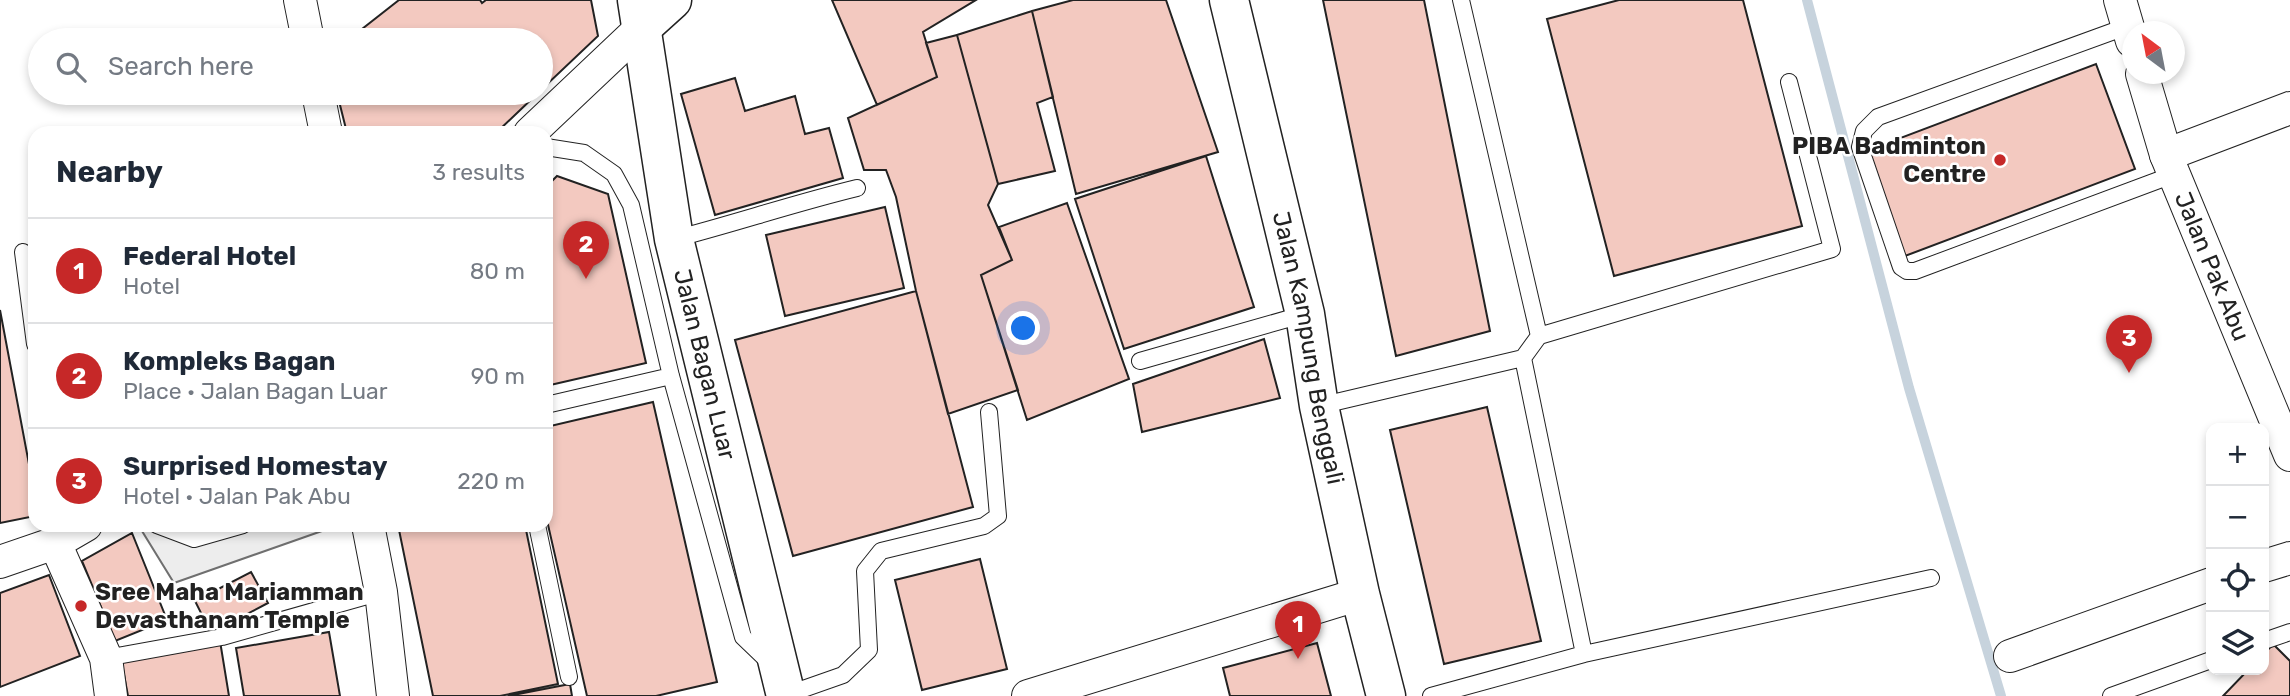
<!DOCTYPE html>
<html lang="en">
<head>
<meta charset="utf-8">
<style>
	body { margin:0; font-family:Rubik,sans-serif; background:#f2f2f3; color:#1f2937 }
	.controls { position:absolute; right:21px; bottom:21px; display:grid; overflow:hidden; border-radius:14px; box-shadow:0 4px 10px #0003 }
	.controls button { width:63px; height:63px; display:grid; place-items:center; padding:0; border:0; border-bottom:2px solid #e0e1e3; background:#fff; color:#1f2937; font:35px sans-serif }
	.compass { position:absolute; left:2122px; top:21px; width:63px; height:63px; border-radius:50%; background:#fff; box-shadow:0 4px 10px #0003; rotate:328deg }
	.you { position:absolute; left:1024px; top:329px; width:24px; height:24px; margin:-18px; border:5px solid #fff; border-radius:50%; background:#1a73e8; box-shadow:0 0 0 10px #1a73e833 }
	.badge { display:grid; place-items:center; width:46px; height:46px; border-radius:50%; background:#c62828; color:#fff; font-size:23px; font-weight:700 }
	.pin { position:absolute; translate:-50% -58px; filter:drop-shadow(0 2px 4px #0008) }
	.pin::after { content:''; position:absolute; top:37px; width:24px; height:21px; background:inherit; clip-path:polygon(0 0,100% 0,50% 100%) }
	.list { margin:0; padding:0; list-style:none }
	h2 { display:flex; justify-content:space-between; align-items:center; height:91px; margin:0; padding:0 28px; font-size:30px }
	h2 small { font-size:23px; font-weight:400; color:#747a83 }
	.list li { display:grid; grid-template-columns:46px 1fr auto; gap:21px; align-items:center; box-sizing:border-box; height:105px; padding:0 28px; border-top:2px solid #e0e1e3 }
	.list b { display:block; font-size:26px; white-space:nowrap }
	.list p { margin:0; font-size:23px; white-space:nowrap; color:#747a83 }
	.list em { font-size:23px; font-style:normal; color:#747a83 }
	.icon { flex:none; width:38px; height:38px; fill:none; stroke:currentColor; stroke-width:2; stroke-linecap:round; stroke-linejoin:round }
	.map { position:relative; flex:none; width:2290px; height:696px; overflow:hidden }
	.search { position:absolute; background:#fff; box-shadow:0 4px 10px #0003; left:28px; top:28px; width:525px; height:77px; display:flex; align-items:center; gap:18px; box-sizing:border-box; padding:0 24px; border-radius:38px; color:#747a83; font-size:26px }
	.panel { position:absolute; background:#fff; box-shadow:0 4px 10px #0003; left:28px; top:126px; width:525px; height:406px; border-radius:21px }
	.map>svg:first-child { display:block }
</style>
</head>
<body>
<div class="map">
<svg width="2290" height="696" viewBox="0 0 2290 696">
	<rect width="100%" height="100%" fill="#fff"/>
	<!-- parking -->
	<path fill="#ededed" stroke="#6f6f6f" stroke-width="2" d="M151,525H339L174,583L142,531Z"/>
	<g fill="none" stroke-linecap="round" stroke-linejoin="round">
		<!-- stream -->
		<path stroke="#c7d3dd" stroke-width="10" d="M1807,0L1909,388L2001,696"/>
	</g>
	<!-- building -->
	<path fill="#f3c9c0" stroke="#222" stroke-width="2" d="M399,0H480L482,3L486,0H591L598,36L541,90V40H348Z
		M832,0H976L923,32L937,77L877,105Z
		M1073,0H1166L1218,152L1076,194L1032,11Z
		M1323,0H1424L1490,331L1396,356Z
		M1619,0H1743L1802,226L1614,276L1547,19Z
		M1032,11L1053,97L1037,103L1055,171L998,184L957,35Z
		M957,35L998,184L988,205L1012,260L981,275L1018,390L948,414L916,291L896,197L886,170H864L848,118L937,77L926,43Z
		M2096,64L2135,169L1905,256L1866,151Z
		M735,78L745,111L795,96L805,134L829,128L843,178L715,215L681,94Z
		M337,93H538L496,133H347Z
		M1206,156L1254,307L1124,349L1075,199Z
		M557,176L608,194L646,363L546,386V187Z
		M1067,203L1129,379L1027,420L981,275L1012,260L999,227Z
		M885,207L904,288L785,316L766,235Z
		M916,291L973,507L793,556L735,340Z
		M0,310L35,496V516L0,523Z
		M1264,339L1280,398L1142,432L1133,384Z
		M653,402L717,682L656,696H587L546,516V427Z
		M1487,407L1541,641L1444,664L1390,430Z
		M398,525H525L558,684L500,696H433Z
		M132,533L167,620L115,641L82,561Z
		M980,559L1007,669L922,690L895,580Z
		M251,572L268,603L211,633L195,601Z
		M49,575L80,656L0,687V593Z
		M329,632L340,696H244L236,648Z
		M220,641L229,696H128L121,659Z
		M1317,643L1331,696H1230L1223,668Z
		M2273,644L2290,661V696H2223L2248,670H2264V654Z
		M570,684L572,696H508Z"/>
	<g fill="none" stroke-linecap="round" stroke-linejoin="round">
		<defs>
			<path id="lane" d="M2128,26L1878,117L1864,131L1860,147L1901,267L1907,271H1915L2175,174
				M546,147L584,153L614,174L631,205L671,376L743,637L768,661
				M674,239C736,223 795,203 857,188
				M23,252L35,344
				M1539,336L1832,249L1789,82
				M1523,358L1584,654
				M1140,361L1305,314
				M546,405L671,376
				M1319,406L1523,358L1539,336L1461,0
				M157,525L194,539L243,525
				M537,525L569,677
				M2264,641L2290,632
				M106,658L222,637L381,592
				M786,695L843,675L869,650L865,571L881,551L984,526L998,516L989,412
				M1431,696L1584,654L1931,578
				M2111,696L2211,660"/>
			<g id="street">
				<path d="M300,0L308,40"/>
				<path d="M2120,0L2132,41"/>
				<path id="s1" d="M2142,74L2166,155L2290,455"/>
				<path d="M318,93L326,133"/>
				<path d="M530,133L641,28"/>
				<path d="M2166,155L2290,108"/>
				<path d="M368,525L381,592L393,696"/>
				<path d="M55,543L106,658L111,696"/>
				<path d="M0,562L55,543L86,525"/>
				<path d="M2264,566L2290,558"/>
				<path d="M2010,656L2211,584"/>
				<path d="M1028,696L1360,594"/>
			</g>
			<g id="secondary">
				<path id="s2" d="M1229,0L1305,314L1319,406L1360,594L1386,696"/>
				<path d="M641,28L672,0"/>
			</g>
			<g id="primary">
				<path id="s3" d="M637,0L674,239L786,696"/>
			</g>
		</defs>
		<!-- lane casing -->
		<use href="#lane" stroke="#222" stroke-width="18"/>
		<!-- street casing -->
		<use href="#street" stroke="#222" stroke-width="34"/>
		<!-- secondary casing -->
		<use href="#secondary" stroke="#222" stroke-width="41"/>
		<!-- primary casing -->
		<use href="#primary" stroke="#222" stroke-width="41"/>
		<!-- lane -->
		<use href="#lane" stroke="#fff" stroke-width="16"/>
		<!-- street -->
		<use href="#street" stroke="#fff" stroke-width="32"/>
		<!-- secondary -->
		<use href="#secondary" stroke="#fff" stroke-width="38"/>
		<!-- primary -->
		<use href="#primary" stroke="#fff" stroke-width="38"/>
	</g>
	<!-- markers -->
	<g fill="#c62828" stroke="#fff" stroke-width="2.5">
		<circle cx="2000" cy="160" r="7"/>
		<circle cx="81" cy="606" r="7"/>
	</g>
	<g text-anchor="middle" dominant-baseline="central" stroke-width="5" stroke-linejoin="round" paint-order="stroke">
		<!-- poi labels -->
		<g font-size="24" font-weight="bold" fill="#222" stroke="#fff" text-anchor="end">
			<text x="1986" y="146">PIBA Badminton<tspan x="1986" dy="28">Centre</tspan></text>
			<text x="95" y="592" text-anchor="start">Sree Maha Mariamman<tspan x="95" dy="28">Devasthanam Temple</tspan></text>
		</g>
		<!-- street labels -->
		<g font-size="24" fill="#222" stroke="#fff">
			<text stroke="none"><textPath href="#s1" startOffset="205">Jalan Pak Abu</textPath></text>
			<text stroke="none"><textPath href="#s2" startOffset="357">Jalan Kampung Benggali</textPath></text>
			<text stroke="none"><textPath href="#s3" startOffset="371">Jalan Bagan Luar</textPath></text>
		</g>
	</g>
</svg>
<div class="controls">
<button>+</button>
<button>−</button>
<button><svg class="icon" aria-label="locate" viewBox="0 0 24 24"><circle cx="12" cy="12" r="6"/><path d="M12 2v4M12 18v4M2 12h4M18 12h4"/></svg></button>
<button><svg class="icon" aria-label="layers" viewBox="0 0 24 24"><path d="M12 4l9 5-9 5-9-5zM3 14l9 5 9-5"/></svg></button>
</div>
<svg class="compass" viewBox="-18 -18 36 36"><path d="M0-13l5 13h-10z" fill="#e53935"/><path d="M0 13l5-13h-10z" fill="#747a83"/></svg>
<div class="you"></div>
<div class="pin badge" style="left:1298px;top:659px">1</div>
<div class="pin badge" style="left:586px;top:279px">2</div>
<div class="pin badge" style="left:2129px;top:373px">3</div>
<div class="search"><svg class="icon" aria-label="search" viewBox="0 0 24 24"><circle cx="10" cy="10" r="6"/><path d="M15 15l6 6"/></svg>Search here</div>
<section class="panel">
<h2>Nearby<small>3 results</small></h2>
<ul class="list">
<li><span class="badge">1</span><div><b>Federal Hotel</b><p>Hotel</p></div><em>80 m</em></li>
<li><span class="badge">2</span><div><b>Kompleks Bagan</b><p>Place · Jalan Bagan Luar</p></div><em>90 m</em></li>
<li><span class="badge">3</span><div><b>Surprised Homestay</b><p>Hotel · Jalan Pak Abu</p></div><em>220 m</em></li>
</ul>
</section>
</div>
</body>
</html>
